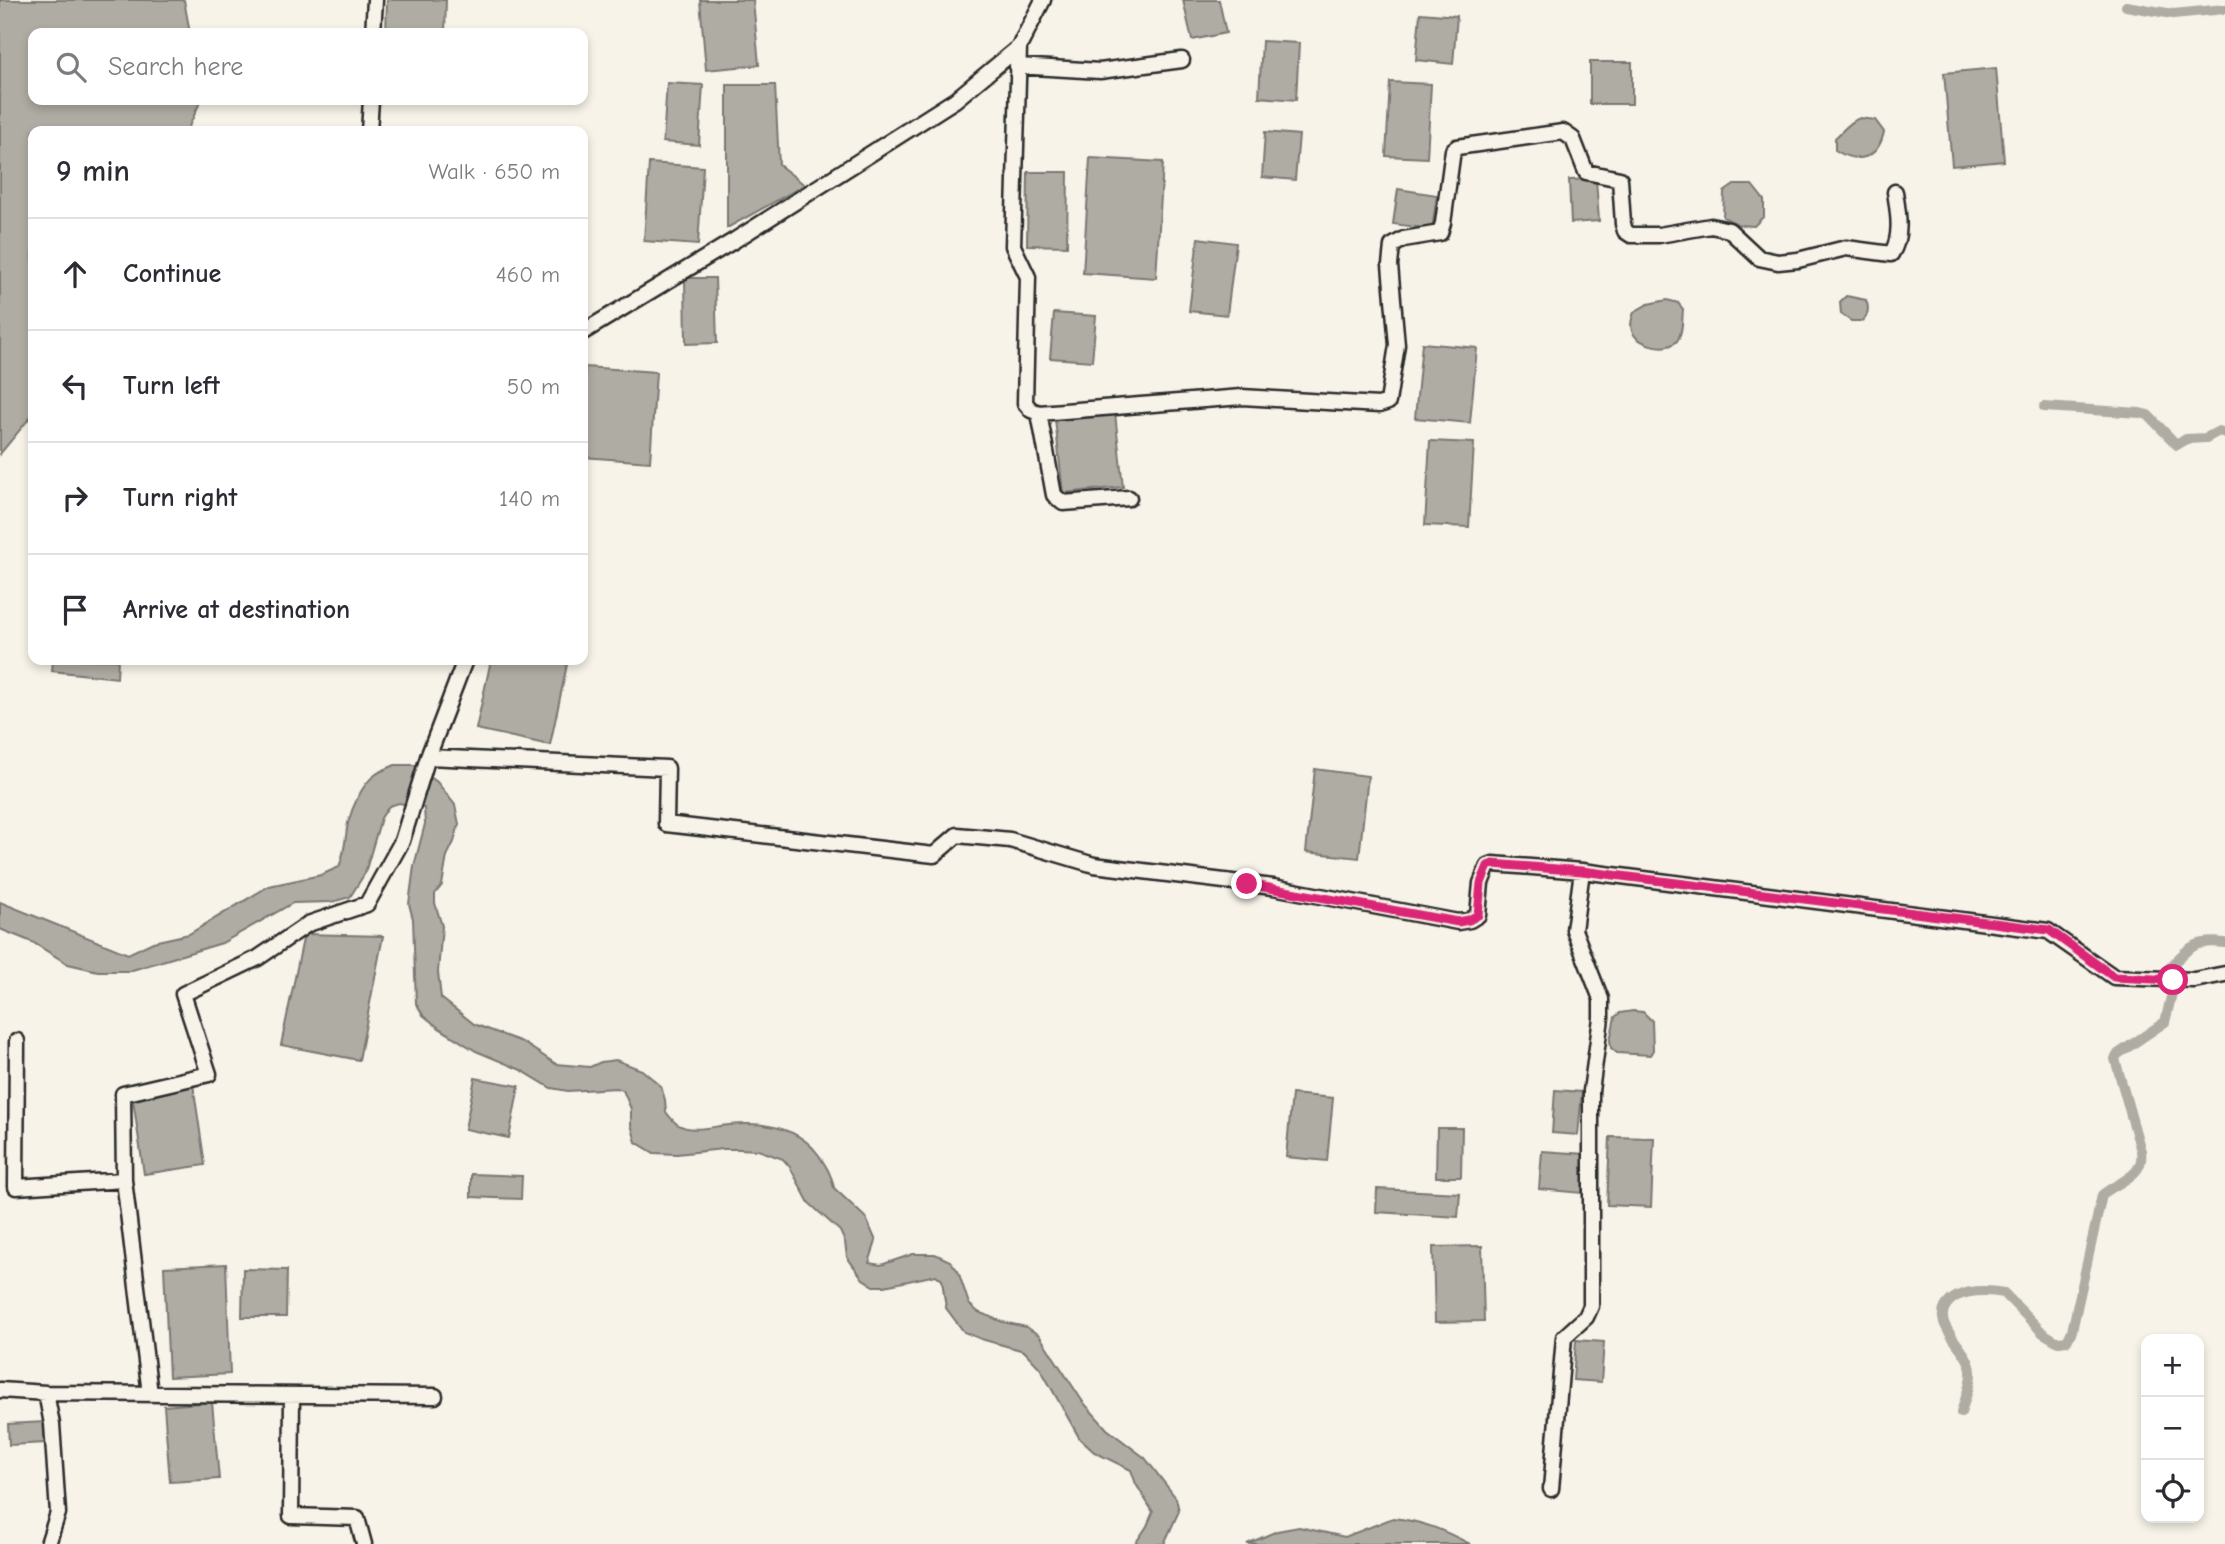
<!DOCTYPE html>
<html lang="en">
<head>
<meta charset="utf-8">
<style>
	body { margin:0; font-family:"Comic Neue",sans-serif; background:#f2f2f3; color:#2b2b33 }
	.controls { position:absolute; right:21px; bottom:21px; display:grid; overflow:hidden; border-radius:14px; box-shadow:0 4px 10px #0003 }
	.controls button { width:63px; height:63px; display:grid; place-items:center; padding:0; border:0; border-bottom:2px solid #e1e1e2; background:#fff; color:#2b2b33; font:35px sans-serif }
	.stop { position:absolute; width:21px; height:21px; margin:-16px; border:5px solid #db2777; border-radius:50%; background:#fff }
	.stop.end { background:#db2777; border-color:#fff; box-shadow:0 2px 7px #0008 }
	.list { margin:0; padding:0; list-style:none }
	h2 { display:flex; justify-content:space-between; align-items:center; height:91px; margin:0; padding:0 28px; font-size:30px }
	h2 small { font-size:23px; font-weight:400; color:#7c7c81 }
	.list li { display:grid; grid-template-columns:46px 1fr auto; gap:21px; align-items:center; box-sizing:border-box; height:112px; padding:0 28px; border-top:2px solid #e1e1e2 }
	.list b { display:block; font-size:26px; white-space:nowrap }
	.list em { font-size:23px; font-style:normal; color:#7c7c81 }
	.icon { flex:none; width:38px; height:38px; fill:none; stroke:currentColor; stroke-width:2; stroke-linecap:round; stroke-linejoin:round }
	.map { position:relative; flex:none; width:2225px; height:1544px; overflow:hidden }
	.search { position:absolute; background:#fff; box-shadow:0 4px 10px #0003; left:28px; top:28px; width:560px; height:77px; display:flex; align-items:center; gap:18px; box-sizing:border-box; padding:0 24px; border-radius:14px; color:#7c7c81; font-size:26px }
	.panel { position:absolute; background:#fff; box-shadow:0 4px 10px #0003; left:28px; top:126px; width:560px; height:539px; border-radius:14px }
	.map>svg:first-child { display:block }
</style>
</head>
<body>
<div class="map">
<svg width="2225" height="1544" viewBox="0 0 2225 1544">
	<rect width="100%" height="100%" fill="#f7f3e8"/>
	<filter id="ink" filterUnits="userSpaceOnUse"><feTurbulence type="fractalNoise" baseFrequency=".0143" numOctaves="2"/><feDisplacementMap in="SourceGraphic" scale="14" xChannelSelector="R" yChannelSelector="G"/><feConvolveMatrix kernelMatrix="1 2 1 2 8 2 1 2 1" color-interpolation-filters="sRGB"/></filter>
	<g filter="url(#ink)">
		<!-- water -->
		<path fill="#afaca4" stroke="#7a7874" stroke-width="2" d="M0,0H184L190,33H33V100H201L187,131H33V414L0,454Z
			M387,0H446L445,33H386Z
			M700,0H753L759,65L706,70Z
			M1183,0H1219L1226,33L1192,40Z
			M1420,13L1457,16L1453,64L1416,60Z
			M1262,41L1299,43L1296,100L1259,97Z
			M1590,62H1632V104H1590Z
			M1996,68L2004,161L1952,166L1944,73Z
			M1390,82L1431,84L1427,158L1386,156Z
			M667,83L703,85L699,145L663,142Z
			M727,85H775L779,165L805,185L727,228Z
			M1860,118L1875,120L1884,132C1878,159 1858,165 1835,150V138C1843,131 1850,121 1860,118Z
			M1265,132L1299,135L1295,180L1262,177Z
			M1090,158L1163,162L1156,278L1083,273Z
			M649,163L703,167L698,245L644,241Z
			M1028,172H1068L1067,246L1027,245Z
			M1596,179L1599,221L1571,223L1569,180Z
			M1734,185H1752L1764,200V216L1754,226L1739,225L1723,217L1724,192Z
			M1398,189L1437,195L1432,229L1393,224Z
			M1198,238L1236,243L1227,315L1189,311Z
			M685,278H715L717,343L686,344Z
			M1846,296L1866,300C1869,307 1868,315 1863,321H1851L1841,314L1840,302Z
			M1667,300L1678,303L1683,309C1682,319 1683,333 1677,341C1667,352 1639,345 1633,333C1629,326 1632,319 1634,312L1648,304Z
			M1054,313L1096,316L1092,361L1050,358Z
			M1422,343L1477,348L1470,423L1415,418Z
			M585,367L656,372L650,462L583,457Z
			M1115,413L1123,487L1063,493L1055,419Z
			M1430,441L1474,443L1469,527L1425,525Z
			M53,660H118L117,678L52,671Z
			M491,660H568L550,745L476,729Z
			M395,765H414L437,782L455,805L459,824L454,842L447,856L442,885L435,894V903L442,926L438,972L441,998L474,1024L522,1042L556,1064L590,1067L601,1062L616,1060L642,1070L661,1086L665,1100L666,1112C669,1116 673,1121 677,1124C689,1132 707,1128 720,1126C756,1121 795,1123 818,1154C826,1166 832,1175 834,1188L866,1218L876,1241L869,1263L881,1265L913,1254H935L950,1261L958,1271L969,1304L978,1312L1003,1322L1026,1327L1039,1335L1083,1402L1107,1429L1145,1458L1176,1498L1179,1511L1164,1544H1135L1147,1526L1153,1512L1136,1484L1131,1470L1094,1452L1080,1439L1040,1368L1024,1351L981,1339L964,1332L946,1308L942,1280L936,1275L885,1286H874L863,1279L847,1257L845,1242L840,1231L809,1203L790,1167L783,1159L758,1150L739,1149H723L677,1154L654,1153L636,1142L631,1124V1109L623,1090L616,1088L568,1091L551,1088L521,1070L476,1051L439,1028L423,1015L416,1004L413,919L409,904L414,866L425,824L424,808L399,803L389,806L381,818L365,873L350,897L332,902L293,903L222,943L129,971H98L68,964L32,942L0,929V902L128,954L153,942L189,934L269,886L321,875L339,867C345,853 345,839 348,823C352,808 362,784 375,775C381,770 389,768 395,765Z
			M1315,769L1368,776L1359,858L1306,852Z
			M304,934L383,936L359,1060L281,1045Z
			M1633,1011L1643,1012L1652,1021L1653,1050L1650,1055L1617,1053L1611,1048L1610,1040L1615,1017L1620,1013Z
			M475,1078L519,1086L509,1138L465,1129Z
			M193,1084L205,1165L144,1174L132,1093Z
			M1555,1090L1582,1092L1578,1135L1552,1133Z
			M1292,1094L1333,1098L1327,1161L1286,1157Z
			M1437,1128H1462L1461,1177H1436Z
			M1610,1137L1654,1138L1651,1207L1607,1205Z
			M1542,1151L1585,1154L1582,1193L1539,1189Z
			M471,1174L522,1176L521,1199L471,1197Z
			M1377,1189L1460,1193L1458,1217L1376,1212Z
			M1482,1246L1484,1321L1435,1322L1433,1247Z
			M226,1264L230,1374L169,1377L164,1267Z
			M243,1269L287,1270L286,1317H242Z
			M1576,1340L1604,1342L1601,1382L1573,1380Z
			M212,1402L219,1479L170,1482L164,1406Z
			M45,1422L46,1443L9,1445L8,1424Z
			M1393,1518C1425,1522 1441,1529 1470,1544H1247L1277,1531L1299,1527L1345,1537Z"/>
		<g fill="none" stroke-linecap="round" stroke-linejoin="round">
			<!-- canal -->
			<path stroke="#afaca4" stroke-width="10" d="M2126,6L2173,14L2225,9
				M2044,407L2140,413L2148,415L2177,445L2186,439L2206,438L2219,431L2225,433
				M1961,1413C1964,1401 1972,1383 1971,1371C1969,1346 1925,1323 1951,1300C1964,1289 1988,1290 2004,1293L2043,1333L2058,1342L2067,1341L2072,1331L2102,1195C2118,1181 2145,1177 2141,1151L2115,1059L2118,1054L2165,1022L2172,993L2169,985L2167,970C2188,949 2193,939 2225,943"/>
			<defs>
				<path id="minor" d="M373,33L375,0
					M1019,47L1013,246L1028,277L1025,403L1031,410L1039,413L1054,495L1063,503L1129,498
					M1017,66L1100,71L1182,60
					M369,131L371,100
					M583,332L735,240L955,100L1019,47L1043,0
					M1039,413L1242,397L1379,405L1388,402L1397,345L1390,265L1392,246L1404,239L1440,233L1443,223L1453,150L1457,147L1563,132L1573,139L1586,172L1620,179L1623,224L1625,231L1631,235H1659L1711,226L1729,230L1759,258L1778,262L1798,260L1846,248L1891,254C1903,237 1898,211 1895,192
					M428,757L667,768L666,824L934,855L957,835L1010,840L1094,865L1273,887L1458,922L1470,920L1478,915L1481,883L1488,866L1493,864L1582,871L1574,930L1601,999V1018L1591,1091V1306L1586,1317L1564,1337L1551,1489
					M1582,871L2048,931L2114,977L2194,980L2225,974
					M17,1041L16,1187L124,1180
					M0,1390L46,1393L435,1396
					M46,1393L52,1424L58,1513L48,1544
					M150,1394L124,1180L123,1094L209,1074L183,994L258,958L308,924L367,904L402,841L428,757L465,660
					M292,1395L291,1516L357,1518L364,1544"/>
			</defs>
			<!-- minor casing -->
			<use href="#minor" stroke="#2b2b2b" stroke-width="19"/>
			<!-- minor -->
			<use href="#minor" stroke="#f7f3e8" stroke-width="14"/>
		</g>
	</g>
	<g fill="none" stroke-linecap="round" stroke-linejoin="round" filter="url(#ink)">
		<!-- route -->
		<path stroke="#db2777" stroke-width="9" d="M1247,884L1458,922L1469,920L1478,915L1481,883L1488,866L1493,864L1582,871L2049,930L2114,977L2173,980"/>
	</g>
</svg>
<div class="controls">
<button>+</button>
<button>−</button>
<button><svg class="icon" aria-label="locate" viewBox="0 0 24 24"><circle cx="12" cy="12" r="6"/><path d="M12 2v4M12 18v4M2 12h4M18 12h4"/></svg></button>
</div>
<div class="stop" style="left:2173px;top:980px"></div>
<div class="stop end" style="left:1247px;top:884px"></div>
<div class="search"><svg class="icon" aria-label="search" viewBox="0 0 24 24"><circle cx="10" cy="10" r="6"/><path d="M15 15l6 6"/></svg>Search here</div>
<section class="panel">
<h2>9 min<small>Walk · 650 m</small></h2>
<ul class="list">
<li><svg class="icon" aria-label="ahead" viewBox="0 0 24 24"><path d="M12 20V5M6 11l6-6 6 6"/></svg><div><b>Continue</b></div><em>460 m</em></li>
<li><svg class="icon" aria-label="left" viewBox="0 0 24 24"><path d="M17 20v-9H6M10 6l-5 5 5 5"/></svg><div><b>Turn left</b></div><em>50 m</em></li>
<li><svg class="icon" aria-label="right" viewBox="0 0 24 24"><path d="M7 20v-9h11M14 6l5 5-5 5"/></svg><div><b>Turn right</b></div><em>140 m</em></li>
<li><svg class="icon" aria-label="arrive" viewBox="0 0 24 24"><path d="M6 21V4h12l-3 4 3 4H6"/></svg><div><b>Arrive at destination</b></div></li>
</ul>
</section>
</div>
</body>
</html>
